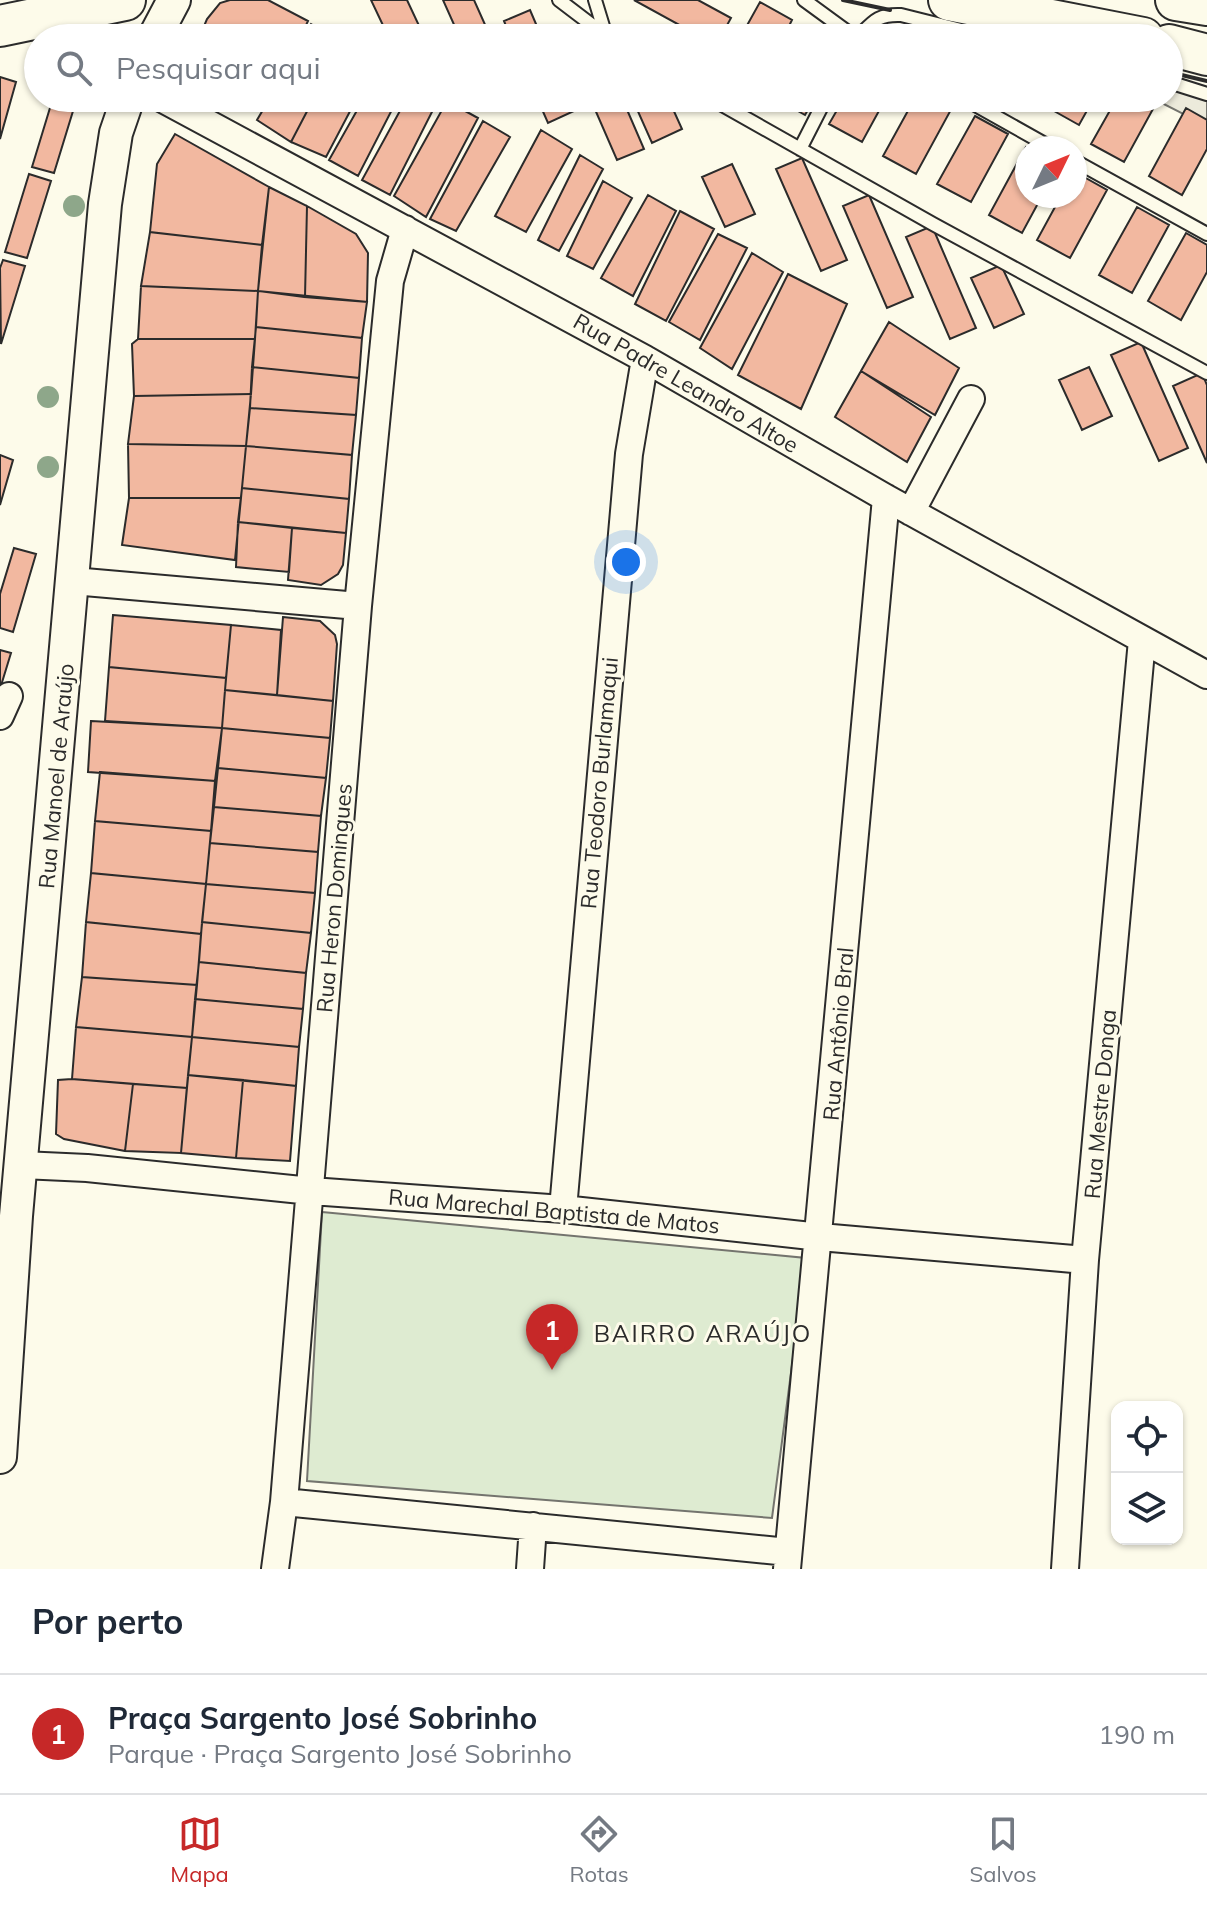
<!DOCTYPE html>
<html lang="pt">
<head>
<meta charset="utf-8">
<style>
	body { margin:0; font-family:Mulish,sans-serif; background:#f2f2f3; color:#1f2937 }
	.controls { position:absolute; right:24px; bottom:24px; display:grid; overflow:hidden; border-radius:16px; box-shadow:0 2px 6px #0004 }
	.controls button { width:72px; height:72px; display:grid; place-items:center; padding:0; border:0; border-bottom:2px solid #e0e1e3; background:#fff; color:#1f2937; font:40px sans-serif }
	.compass { position:absolute; left:1015px; top:136px; width:72px; height:72px; border-radius:50%; background:#fff; box-shadow:0 2px 6px #0004; rotate:47deg }
	.you { position:absolute; left:626px; top:562px; width:28px; height:28px; margin:-20px; border:6px solid #fff; border-radius:50%; background:#1a73e8; box-shadow:0 0 0 12px #1a73e833 }
	.badge { display:grid; place-items:center; width:52px; height:52px; border-radius:50%; background:#c62828; color:#fff; font-size:26px; font-weight:700 }
	.pin { position:absolute; translate:-50% -66px; filter:drop-shadow(0 2px 4px #0008) }
	.pin::after { content:''; position:absolute; top:42px; width:28px; height:24px; background:inherit; clip-path:polygon(0 0,100% 0,50% 100%) }
	.list { margin:0; padding:0; list-style:none }
	h2 { display:flex; justify-content:space-between; align-items:center; height:104px; margin:0; padding:0 32px; font-size:34px }
	h2 small { font-size:26px; font-weight:400; color:#747a83 }
	.list li { display:grid; grid-template-columns:52px 1fr auto; gap:24px; align-items:center; box-sizing:border-box; height:120px; padding:0 32px; border-top:2px solid #e0e1e3 }
	.list b { display:block; font-size:30px; white-space:nowrap }
	.list p { margin:0; font-size:26px; white-space:nowrap; color:#747a83 }
	.list em { font-size:26px; font-style:normal; color:#747a83 }
	.icon { flex:none; width:44px; height:44px; fill:none; stroke:currentColor; stroke-width:2; stroke-linecap:round; stroke-linejoin:round }
	.map { position:relative; flex:none; width:1207px; height:1569px; overflow:hidden }
	.search { position:absolute; background:#fff; box-shadow:0 2px 6px #0004; left:24px; right:24px; top:24px; height:88px; display:flex; align-items:center; gap:20px; box-sizing:border-box; padding:0 28px; border-radius:44px; color:#747a83; font-size:30px }
	.sheet { height:224px; background:#fff }
	nav { display:flex; justify-content:space-around; align-items:center; box-sizing:border-box; height:112px; border-top:2px solid #e0e1e3; background:#fff; font-size:22px; color:#747a83 }
	nav a { display:grid; justify-items:center; gap:4px }
	nav .on { color:#c62828 }
	.map>svg:first-child { display:block }
</style>
</head>
<body>
<div class="map">
<svg width="1207" height="1569" viewBox="0 0 1207 1569">
	<rect width="100%" height="100%" fill="#fdfbea"/>
	<!-- green -->
	<path fill="#deebd1" stroke="#74746e" stroke-width="2" d="M322,1212L806,1258L772,1518L307,1481Z"/>
	<!-- parking -->
	<path fill="#eceadb" stroke="#74746e" stroke-width="2" d="M1169,83L1207,92V126L1152,98H1169Z"/>
	<!-- building -->
	<path fill="#f2b8a0" stroke="#2b2b2b" stroke-width="2" d="M230,0H268L308,21L300,38H199L207,19L220,3Z
		M371,0H407L422,32L409,38H389Z
		M443,0H474L491,38H460Z
		M634,0H698L731,18L720,38H703Z
		M760,2L792,20L783,38H740Z
		M530,10L542,38H511L504,21Z
		M311,24L335,38H303Z
		M0,77L16,82L0,139Z
		M53,98H77L54,173L32,167Z
		M270,98H314L291,142L257,120Z
		M314,98H357L326,157L291,142Z
		M364,98H398L358,176L329,160Z
		M407,98H439L390,195L362,180Z
		M537,98H569L574,111L548,123Z
		M590,98H622L644,149L617,160Z
		M632,98H668L682,129L652,143Z
		M775,98H815L805,115Z
		M844,98H886L862,142L829,124Z
		M915,98H939L953,106L916,174L883,156Z
		M1031,98H1094L1079,125Z
		M1117,98H1159L1124,162L1091,144Z
		M447,101L478,118L426,217L394,196Z
		M1186,108L1207,120V149L1182,195L1149,176Z
		M975,116L1008,134L971,202L937,184Z
		M483,121L510,137L456,231L430,219Z
		M541,130L572,149L526,232L495,216Z
		M175,134L269,187L262,245L150,232L157,164Z
		M1026,147L1029,148L1027,196H1042L1022,233L989,215Z
		M580,155L603,169L559,251L538,240Z
		M802,158L847,260L821,271L776,169Z
		M732,164L755,214L725,227L702,177Z
		M1075,172L1107,190L1070,258L1037,240L1061,196H1075Z
		M29,174L51,181L27,258L5,252Z
		M603,181L632,198L593,269L567,256Z
		M269,187L307,206L305,297L258,291Z
		M648,195L676,211L633,296L601,278Z
		M869,195L913,297L887,308L843,206Z
		M307,206L356,234L368,253L367,302L305,297Z
		M1137,207L1169,225L1132,293L1099,275Z
		M680,211L714,229L666,321L635,304Z
		M932,226L976,328L950,339L906,237Z
		M150,232L262,245L258,291L141,286Z
		M1186,233L1207,245V272L1181,320L1148,301Z
		M718,234L747,248L700,340L669,322Z
		M752,253L783,272L732,369L700,348Z
		M3,260L25,266L1,344L0,268Z
		M1001,265L1024,314L994,328L971,278Z
		M788,274L847,304L801,409L738,375Z
		M141,286L258,291L255,339H138Z
		M258,291L367,302L362,338L256,327Z
		M889,322L959,368L935,415L861,371Z
		M256,327L362,338L359,378L252,367Z
		M138,339H255L251,394L134,396L132,344Z
		M1141,342L1188,448L1159,461L1111,355Z
		M252,367L359,378L356,415L250,408Z
		M1089,367L1112,416L1082,430L1059,380Z
		M861,371L931,417L907,462L835,417Z
		M1202,373L1207,385V463L1173,386Z
		M251,394L246,446L128,444L134,396Z
		M250,408L356,415L352,455L246,446Z
		M128,444L246,446L241,498H129Z
		M246,446L352,455L349,499L242,488Z
		M0,455L13,460L0,505Z
		M242,488L349,499L346,533L238,522Z
		M129,498H241L235,560L122,545Z
		M238,522L292,528L289,572L236,567Z
		M292,528L346,533L343,565L338,574L321,585L288,580Z
		M14,548L36,554L13,632L0,628V594Z
		M113,615L231,625L226,678L109,667Z
		M283,617L320,621L335,635L337,644L333,701L277,695Z
		M231,625L281,630L277,695L225,690Z
		M0,650L11,653L0,689Z
		M109,667L226,678L222,728L105,721Z
		M225,690L333,701L330,738L222,728Z
		M91,721L222,728L215,781L88,772Z
		M222,728L330,738L326,778L218,768Z
		M218,768L326,778L321,816L214,807Z
		M100,772L215,781L211,831L95,821Z
		M214,807L321,816L318,852L210,843Z
		M95,821L211,831L206,884L91,873Z
		M210,843L318,852L315,893L206,884Z
		M91,873L206,884L201,934L86,922Z
		M206,884L315,893L311,933L202,922Z
		M86,922L201,934L197,985L82,977Z
		M202,922L311,933L306,973L199,962Z
		M199,962L306,973L303,1009L195,999Z
		M82,977L197,985L192,1037L76,1027Z
		M195,999L303,1009L299,1047L192,1037Z
		M76,1027L192,1037L187,1088L72,1079Z
		M192,1037L299,1047L296,1086L188,1075Z
		M188,1075L243,1080L236,1158L181,1153Z
		M72,1079L133,1084L125,1151L64,1139L56,1134L58,1080Z
		M243,1080L296,1086L290,1161L236,1158Z
		M133,1084L187,1088L181,1153L125,1151Z"/>
	<g fill="none" stroke-linecap="round" stroke-linejoin="round">
		<defs>
			<path id="service" d="M559,0L605,35
				M595,0L606,36
				M804,0L856,38
				M857,38C873,22 877,14 901,15L993,38
				M1169,82L1207,94
				M710,98L933,224L1207,373
				M963,98L1052,148
				M800,149L826,98
				M1075,161L1207,234"/>
			<path id="minor" d="M161,98L645,359L886,498L1207,675
				M911,512L971,399
				M73,581L358,606
				M0,716L9,696
				M22,1165L87,1168L311,1191L563,1209L820,1237L1085,1260
				M563,1209L629,454L645,359
				M284,1502L788,1552
				M275,1569L284,1502L358,606L390,281L405,229
				M530,1569L533,1526
				M787,1569L886,498
				M1065,1569L1085,1260L1142,640"/>
			<path id="tertiary" d="M154,38L174,0
				M0,1457L16,1216L105,204L116,133L128,98"/>
			<path id="primary" d="M949,0L1143,38
				M1176,0L1207,5
				M0,26L125,0
				M1169,45L1207,55"/>
		</defs>
		<!-- service casing -->
		<use href="#service" stroke="#2b2b2b" stroke-width="16"/>
		<!-- minor casing -->
		<use href="#minor" stroke="#2b2b2b" stroke-width="30"/>
		<!-- tertiary casing -->
		<use href="#tertiary" stroke="#2b2b2b" stroke-width="36"/>
		<!-- primary casing -->
		<use href="#primary" stroke="#2b2b2b" stroke-width="44"/>
		<!-- service -->
		<use href="#service" stroke="#fdfbea" stroke-width="12"/>
		<!-- minor -->
		<use href="#minor" stroke="#fdfbea" stroke-width="26"/>
		<!-- tertiary -->
		<use href="#tertiary" stroke="#fdfbea" stroke-width="32"/>
		<!-- primary -->
		<use href="#primary" stroke="#fdfbea" stroke-width="40"/>
		<!-- wall -->
		<path stroke="#2b2b2b" stroke-width="4" d="M843,0L890,10
			M991,33L1015,38
			M1169,72L1207,81"/>
	</g>
	<!-- trees -->
	<g fill="#8ea78a">
		<circle cx="74" cy="206" r="11"/>
		<circle cx="48" cy="397" r="11"/>
		<circle cx="48" cy="467" r="11"/>
	</g>
	<g text-anchor="middle" dominant-baseline="central" stroke-width="6" stroke-linejoin="round" paint-order="stroke">
		<!-- street labels -->
		<g font-size="22" fill="#2b2b2b" stroke="#fdfbea">
			<text transform="translate(686 383) rotate(30)">Rua Padre Leandro Altoe</text>
			<text transform="translate(56 776) rotate(-85)">Rua Manoel de Araújo</text>
			<text transform="translate(599 783) rotate(-85)">Rua Teodoro Burlamaqui</text>
			<text transform="translate(334 898) rotate(-85)">Rua Heron Domingues</text>
			<text transform="translate(838 1034) rotate(-85)">Rua Antônio Bral</text>
			<text transform="translate(1100 1104) rotate(-85)">Rua Mestre Donga</text>
			<text transform="translate(554 1211) rotate(5)">Rua Marechal Baptista de Matos</text>
		</g>
		<!-- neighbourhood labels -->
		<g font-size="24" letter-spacing="2" fill="#2b2b2b" stroke="#fdfbea">
			<text x="703" y="1333">BAIRRO ARAÚJO</text>
		</g>
	</g>
</svg>
<div class="controls">
<button><svg class="icon" aria-label="locate" viewBox="0 0 24 24"><circle cx="12" cy="12" r="6"/><path d="M12 2v4M12 18v4M2 12h4M18 12h4"/></svg></button>
<button><svg class="icon" aria-label="layers" viewBox="0 0 24 24"><path d="M12 4l9 5-9 5-9-5zM3 14l9 5 9-5"/></svg></button>
</div>
<svg class="compass" viewBox="-18 -18 36 36"><path d="M0-13l5 13h-10z" fill="#e53935"/><path d="M0 13l5-13h-10z" fill="#747a83"/></svg>
<div class="you"></div>
<div class="pin badge" style="left:552px;top:1370px">1</div>
<div class="search"><svg class="icon" aria-label="search" viewBox="0 0 24 24"><circle cx="10" cy="10" r="6"/><path d="M15 15l6 6"/></svg>Pesquisar aqui</div>
</div>
<section class="sheet">
<h2>Por perto<small></small></h2>
<ul class="list">
<li><span class="badge">1</span><div><b>Praça Sargento José Sobrinho</b><p>Parque · Praça Sargento José Sobrinho</p></div><em>190 m</em></li>
</ul>
</section>
<nav>
<a class="on"><svg class="icon" aria-label="map" viewBox="0 0 24 24"><path d="M3 6l6-2 6 2 6-2v14l-6 2-6-2-6 2zM9 4v14M15 6v14"/></svg>Mapa</a>
<a><svg class="icon" aria-label="directions" viewBox="0 0 24 24"><path d="M12 3l9 9-9 9-9-9zM9 14v-3h6M13 9l2 2-2 2"/></svg>Rotas</a>
<a><svg class="icon" aria-label="saved" viewBox="0 0 24 24"><path d="M7 4h10v16l-5-4-5 4z"/></svg>Salvos</a>
</nav>
</body>
</html>
